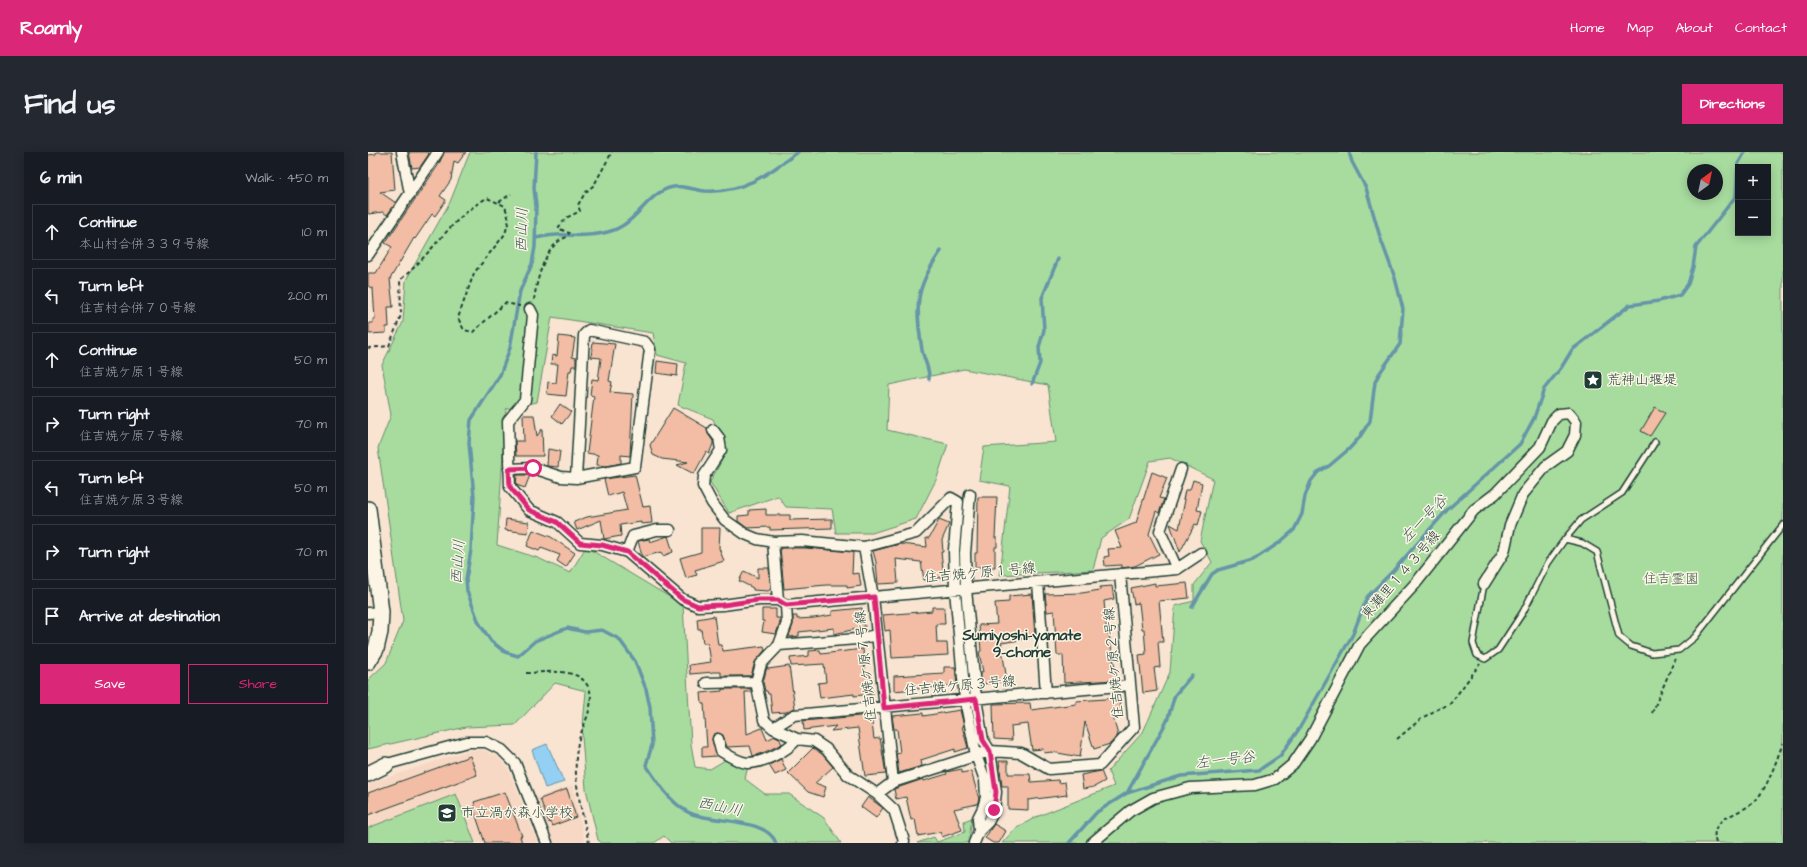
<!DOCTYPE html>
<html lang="en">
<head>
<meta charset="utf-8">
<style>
	body { margin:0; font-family:"Architects Daughter","Klee One",sans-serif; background:#242831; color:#f1f3f6 }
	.controls { position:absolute; right:12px; top:12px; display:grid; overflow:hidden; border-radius:0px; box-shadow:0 2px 10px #0003 }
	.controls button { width:36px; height:36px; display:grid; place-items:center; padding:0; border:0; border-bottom:1px solid #363941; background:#171b24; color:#f1f3f6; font:20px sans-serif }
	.compass { position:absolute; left:1319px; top:12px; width:36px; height:36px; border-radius:50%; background:#171b24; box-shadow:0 2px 10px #0003; rotate:33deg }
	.stop { position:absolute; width:12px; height:12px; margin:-9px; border:3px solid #db2777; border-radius:50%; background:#fff }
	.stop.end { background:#db2777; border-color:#fff; box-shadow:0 1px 4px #0008 }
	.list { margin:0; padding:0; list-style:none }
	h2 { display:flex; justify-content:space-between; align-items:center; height:52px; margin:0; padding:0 16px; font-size:17px }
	h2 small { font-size:13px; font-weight:400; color:#9ea1a6 }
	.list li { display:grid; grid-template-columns:26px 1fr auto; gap:12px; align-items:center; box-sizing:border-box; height:56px; margin:0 8px 8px; padding:0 8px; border:1px solid #363941; border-radius:0px }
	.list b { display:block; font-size:15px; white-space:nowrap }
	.list p { margin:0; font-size:13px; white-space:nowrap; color:#9ea1a6 }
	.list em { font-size:13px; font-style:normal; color:#9ea1a6 }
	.actions { display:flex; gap:8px; padding:12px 16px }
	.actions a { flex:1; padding:9px 0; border:1px solid #db2777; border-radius:0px; text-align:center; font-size:14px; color:#db2777 }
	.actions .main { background:#db2777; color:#fff }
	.icon { flex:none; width:22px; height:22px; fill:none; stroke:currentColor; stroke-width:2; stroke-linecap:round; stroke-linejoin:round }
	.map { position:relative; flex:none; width:1415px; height:691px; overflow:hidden; border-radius:0px }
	header { display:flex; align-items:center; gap:24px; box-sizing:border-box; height:56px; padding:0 20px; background:#db2777; color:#fff }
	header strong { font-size:19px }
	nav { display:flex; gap:22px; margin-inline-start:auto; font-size:14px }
	.intro { display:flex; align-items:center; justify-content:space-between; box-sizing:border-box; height:96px; padding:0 24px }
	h1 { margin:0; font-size:28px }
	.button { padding:10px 18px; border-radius:0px; background:#db2777; color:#fff; font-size:14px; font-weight:700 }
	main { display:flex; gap:24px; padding:0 24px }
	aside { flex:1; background:#171b24; border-radius:0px; box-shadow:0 2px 10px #0003 }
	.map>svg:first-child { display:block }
</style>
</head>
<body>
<header>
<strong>Roamly</strong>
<nav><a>Home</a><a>Map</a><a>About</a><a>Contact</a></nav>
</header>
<div class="intro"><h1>Find us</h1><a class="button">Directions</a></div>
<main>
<aside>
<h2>6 min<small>Walk · 450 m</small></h2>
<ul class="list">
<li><svg class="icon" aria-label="ahead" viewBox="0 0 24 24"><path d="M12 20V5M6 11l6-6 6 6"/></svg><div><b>Continue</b><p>本山村合併３３９号線</p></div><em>10 m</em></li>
<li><svg class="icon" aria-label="left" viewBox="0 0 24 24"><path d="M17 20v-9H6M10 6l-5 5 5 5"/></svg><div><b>Turn left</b><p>住吉村合併７０号線</p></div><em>200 m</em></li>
<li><svg class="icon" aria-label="ahead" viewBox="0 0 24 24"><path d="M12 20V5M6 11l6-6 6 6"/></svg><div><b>Continue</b><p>住吉焼ケ原１号線</p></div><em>50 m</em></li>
<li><svg class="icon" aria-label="right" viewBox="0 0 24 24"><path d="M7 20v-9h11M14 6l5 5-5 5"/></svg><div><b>Turn right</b><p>住吉焼ケ原７号線</p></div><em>70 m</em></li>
<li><svg class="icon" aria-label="left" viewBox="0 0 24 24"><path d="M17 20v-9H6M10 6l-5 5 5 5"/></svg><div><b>Turn left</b><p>住吉焼ケ原３号線</p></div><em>50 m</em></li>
<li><svg class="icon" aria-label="right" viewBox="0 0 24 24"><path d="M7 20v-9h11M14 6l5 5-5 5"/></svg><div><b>Turn right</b></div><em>70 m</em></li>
<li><svg class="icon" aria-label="arrive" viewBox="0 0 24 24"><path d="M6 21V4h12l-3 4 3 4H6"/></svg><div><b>Arrive at destination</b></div></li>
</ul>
<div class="actions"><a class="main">Save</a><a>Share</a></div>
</aside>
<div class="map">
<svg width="1415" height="691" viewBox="0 0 1415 691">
	<rect width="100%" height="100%" fill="#f9e4d2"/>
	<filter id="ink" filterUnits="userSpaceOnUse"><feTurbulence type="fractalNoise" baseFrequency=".025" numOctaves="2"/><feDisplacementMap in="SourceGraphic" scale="8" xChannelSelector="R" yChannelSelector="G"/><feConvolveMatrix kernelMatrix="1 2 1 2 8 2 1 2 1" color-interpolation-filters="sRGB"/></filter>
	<g filter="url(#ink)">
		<!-- built -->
		<path fill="#f7d8c4" d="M101,598H115L130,605L140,616L170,691H0V632Z
			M205,633L217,691H184L167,646Z"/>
		<!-- green -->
		<path fill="#a8dc9f" stroke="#648c6a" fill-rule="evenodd" d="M102,0H1415V691H634L647,677L668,665L746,634L740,619L775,580L802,520L807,454L826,449V433L844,410L832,389L845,327L802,306L782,309L761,367L733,386L725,418L632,423L642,334L611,328L616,295L688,290L680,233L596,217L521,233L519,278L580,292L569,326L548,367L504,381H468L464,357L418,355L410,344L361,361L342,330L359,299L345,267L310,253L318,211L289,203L285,181L184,165L169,250L138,257L129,393L170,406L202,421L218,395L315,453L323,592L327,615L342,617L359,607L380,614L377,627L397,642H421L456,666L473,691H303L296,684L286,691H234L230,688L218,637L214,584L218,539L187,531L147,573L98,575L0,597V528L18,511L35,469L10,296L23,263L14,213L35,170L38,128L82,50ZM1370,15H1400V81H1370ZM1325,18H1349V42H1325Z
			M88,642L107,691H0V676Z
			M604,666L601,688L599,691H549L566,685L569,690L597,680L596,669Z"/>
		<!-- water -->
		<path fill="#93d0f4" stroke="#6595a7" d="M179,592L196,630L177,636L164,598Z"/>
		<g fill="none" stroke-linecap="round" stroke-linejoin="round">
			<!-- stream -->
			<path stroke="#6595a7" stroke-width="3.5" d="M168,0L166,36L168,54L167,95L164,112L152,139L142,196L132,223L103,268L101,291L106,345L103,398L98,427L99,439L111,471L123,489L137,500L150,504L167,489L199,476L217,480L234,478L251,487L267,509L278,537L282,555L284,593L278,613C290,630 300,648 318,659C339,672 398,664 408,691
				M168,86C178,84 188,82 198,83C216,84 238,84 254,74C271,64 282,42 301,36C314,32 324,38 337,39C376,41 400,22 430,0
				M561,227C562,217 556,208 554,198C547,153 547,136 573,99
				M664,232L672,211L671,195L676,178L674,146L690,107
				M824,455L844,422L850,418L885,408L911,391L926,378L934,362L937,344L943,329L950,320L961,314L981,297L991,286L1002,269L1007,230L1011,222L1032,192L1035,157L1027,126L1012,85L998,36L984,10L981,0
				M759,641L799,569L807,543L824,523
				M701,691L729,660L759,641L813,624L891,618L912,604L931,577L985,482L999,445L1025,419L1079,358L1152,292L1166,266L1176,237L1193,216L1204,198L1262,153L1291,149L1312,143L1320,132L1325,115L1328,95L1368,44L1370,12L1377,0"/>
		</g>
		<!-- building -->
		<path fill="#f2bda4" stroke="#1f3d34" d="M8,0H24L27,38L12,40L28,51L19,63L15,60L0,62V3L8,2Z
			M41,0H60L61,2L52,15L44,16Z
			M76,0H98L90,11L86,9L83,28L72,44L78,48L67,64L64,62L47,87L46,86L22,127L25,155H20L21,175H18V181L1,182V171H5V167H7L5,137L0,134V121H8L24,95L17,91L71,12Z
			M191,184L207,186L204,205L208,206V214H204L203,219H201L198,244L179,242L180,230L188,231L190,212H183L184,203L189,204Z
			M225,190L247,192L241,229L244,230L242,240L265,242L262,304L253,303V311L239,314L229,313L230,303L219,301L226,244L222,243L224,227L230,228L233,206L223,205Z
			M289,209L310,212L309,224L288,221Z
			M192,252L203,260L194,272L184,264Z
			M1287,255L1297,261L1282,284L1273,279Z
			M305,256L339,276L340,282L345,289V292L341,302L338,300L326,322L309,313L320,310L294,307L285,303L282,293Z
			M155,263H166L169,284L174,277L175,304H148L147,289H156Z
			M180,297L192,299L190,315L179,314Z
			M784,320L799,326L791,346L796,347L791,361L788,359L781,382L791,402L767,414L754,416V413L737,414L736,405L741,404L740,397L754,396L747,379L768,371Z
			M149,323H162L157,336L148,333Z
			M267,323L275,355L282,354L284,371L273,372V370L252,373L253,384L236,387L233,368L209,378L206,370L219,365L259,358L254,340L240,344L236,327Z
			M825,328L834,331L829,358L834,359L830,373L827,372L812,400L802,372L811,377L817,348H815L817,338H822Z
			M610,345H629L627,386H629V395H627V415H607V401H609Z
			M398,357V363H422V368L464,367V376L402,378V375L379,376L370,369V364L381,363V358Z
			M138,367L161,370L160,381L137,378Z
			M571,368L581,372L574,388L575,400H573L576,425L556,428L553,410L528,407L530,431L510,432L508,410L505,399L532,392L559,395L558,386H561Z
			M333,376H352L351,396L356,409L327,418L329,423L318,426L312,406L333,400Z
			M165,378L183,385L207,401L198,415L189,409L192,403L173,396L171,399L159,394Z
			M300,384L305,400L295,404L293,400L275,405L274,404L270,389L281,387L282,390Z
			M412,396H438L485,400L484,422L491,421L493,434L479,436V433H458L416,437Z
			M390,416H401L403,437L400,439L385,438V436L371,429L376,419L390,426Z
			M787,431V434L819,431L821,446L791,449L795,490H790L792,515L786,516L789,539L775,541L771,503L778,502L776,477H774L771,451L766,452L763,436Z
			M744,434L746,447L736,449L739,482H741L749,528L696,531L695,503H689L686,459L679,460L677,442L714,441L732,438V435Z
			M664,442L667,485L653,486V488L633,491L639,529L614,532L613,520H615L611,500L613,499L611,473L629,472L627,451L641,450V444Z
			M564,455H576L577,472H568L569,491H579L580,503L524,506L522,478L517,479L515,463L564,459Z
			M494,456L497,475L466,482V476L431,480V484L422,485L421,483L425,473V464H429V467L446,466L464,463V459Z
			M394,457H408V466H412V470L408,482L394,480L396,469H394Z
			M346,464L350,493H354L355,499L396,494L397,498L387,510L383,524H353V520H346L322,522L321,513L343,510L340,491H335L333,477H330L329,467Z
			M495,497L497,521H502L505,542L486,544V542L452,546L450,531L458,530L456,512L423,514L422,506L441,504V499L452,498L453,502Z
			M421,514L427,556L419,560L404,561L402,542H400L399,539H397L395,530L399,515L400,517Z
			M576,515H587L589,533L526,539V524L576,521Z
			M354,537H383V540H377L379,582L394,576L399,588L407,584L411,586L414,592L397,600L385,604L382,594L359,595L355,583L349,581L345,583L344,588L349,604L334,605V595H339L336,552H334L333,541L354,539Z
			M752,546L753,562H744L750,583L742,592L726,597L717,570L712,605L684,600L676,601L675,597L664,598L660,572L643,574L644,588L626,587L625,552L662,551L663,558L708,552V549Z
			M592,558L596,574H594L600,596L587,600V597L553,608L554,614L531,621L528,602L532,601L529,577H526L524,564L555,561V564Z
			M503,563L506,587L512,586L518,622L497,624L490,576L463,579L468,574L436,578L435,569Z
			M445,596L454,602L465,615L447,631L458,635L455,645L440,640L420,621Z
			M102,604L109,623L0,663V641Z
			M413,607L418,618L407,623L401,613Z
			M631,609H640V622H662L663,630L690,628L691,631L697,630L699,643L660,648V658L640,657V634H634Z
			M594,617V621L603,619L611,647L609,652L586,657L594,678L574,685L572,680L550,684L547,667L543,668L538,645L528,647L526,637L555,627L556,629L579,622L578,620Z
			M733,619L737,629L726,635L715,637L713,623Z
			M199,637L208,665L184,674L182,670L181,671L172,647Z
			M137,640L154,684H152L154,691H117L106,658L108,657L106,650Z
			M500,645L515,656L508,666L493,655Z
			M626,672L638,679L631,691H625L617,686Z"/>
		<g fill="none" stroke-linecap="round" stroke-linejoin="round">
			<defs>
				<path id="lane" d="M1197,387L1213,368L1254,341L1287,290
					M1116,432L1105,491L1109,503L1117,507L1130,498L1155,460L1180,411L1197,387L1214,391L1229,400L1251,484L1263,494L1284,501L1311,498L1327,485L1415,373"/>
				<path id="street" d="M34,0L42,42
					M0,103L70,0
					M162,157L165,163L157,248L140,269L142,335L161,358L189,370L212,391L234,393L259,400L314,447L330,454L355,453L391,448H410L418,453L419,471L411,493L393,512L388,530L396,568L405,576L429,587L446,589L458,597L480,623L509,642L526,658L536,689L535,691
					M221,178L277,190L282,197L267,315L208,326L216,183Z
					M345,278L351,286L353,298L336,324L335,334L344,351L357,368L377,382L389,387L405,390L434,389L496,395L548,381L583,346L590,350L586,398L587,438L597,548L608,603L617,628L618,645L615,656L610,666L611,679L606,691
					M141,317L165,316L193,325L208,326
					M602,342L597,401L598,437L608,547L615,588L622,599L628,640L626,658L620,670L611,679
					M405,390L410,448
					M496,395L505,445L525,630
					M259,400L265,384L289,378H302
					M809,417L792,379L813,317
					M670,430L678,541
					M418,453L809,417L833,401
					M0,461L13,460
					M411,493L489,487L509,483
					M338,531L388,530
					M405,576L426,563L762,533
					M350,587L353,599C361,604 370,610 379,611C395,611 419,599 429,587
					M12,614L99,590H118L134,598L147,611L179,691
					M509,642L525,630L622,599L653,601L681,617L732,613L766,575L752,422
					M724,691L762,659L785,646L822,636L887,633L907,627L925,612L942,587L992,492L1048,431L1106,358L1127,342L1172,295L1184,269L1191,262L1201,261L1208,270L1207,283L1199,299L1178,314L1155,342L1142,373L1136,400L1116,432"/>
				<path id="secondary" d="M0,357L13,460L12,480L8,497L0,510
					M0,622L18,613"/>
			</defs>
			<!-- lane casing -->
			<use href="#lane" stroke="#1f3d34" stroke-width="8"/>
			<!-- street casing -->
			<use href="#street" stroke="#1f3d34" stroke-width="13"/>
			<!-- secondary casing -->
			<use href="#secondary" stroke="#1f3d34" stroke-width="18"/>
			<!-- path -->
			<path stroke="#1f3d34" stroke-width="2" stroke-dasharray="4 3" stroke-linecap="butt" d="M131,50L143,42
				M166,148C169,127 177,92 199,85L201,81L190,76L198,66L212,59L210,53L217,41L226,33L244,0
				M0,196L21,194L33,163L32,128C63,103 83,66 119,46L137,54L141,68L137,82L106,121L90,166L96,178L105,180L137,151L152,154
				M158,521C175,521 205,515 217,530C232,547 214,573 210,591C203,625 214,658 221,691
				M1284,561L1307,507
				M1029,587L1054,566L1070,557L1082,552L1112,512
				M1348,691C1339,664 1375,663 1388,648C1401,633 1408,609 1415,591"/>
			<!-- lane -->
			<use href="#lane" stroke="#fcf5e5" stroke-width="5"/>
			<!-- street -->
			<use href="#street" stroke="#fcf5e5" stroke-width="10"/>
			<!-- secondary -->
			<use href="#secondary" stroke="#fcf5e5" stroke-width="15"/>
		</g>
	</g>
	<g fill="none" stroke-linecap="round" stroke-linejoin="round" filter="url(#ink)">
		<!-- route -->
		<path stroke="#db2777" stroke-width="5" d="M165,316L141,317L142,335L161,358L189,370L212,391L234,393L259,400L314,447L330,454L355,453L390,448H410L418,453L506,445L516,556L608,547L615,588L622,599L628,640L626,658"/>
	</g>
	<!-- icons -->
	<defs>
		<symbol id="sight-square" viewBox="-11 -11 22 22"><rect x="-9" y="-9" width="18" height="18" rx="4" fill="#1f3d34" stroke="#fcf5e5"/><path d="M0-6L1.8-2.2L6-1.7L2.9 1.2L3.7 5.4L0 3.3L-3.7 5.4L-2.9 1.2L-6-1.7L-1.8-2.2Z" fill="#fff"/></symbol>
		<symbol id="school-square" viewBox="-11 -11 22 22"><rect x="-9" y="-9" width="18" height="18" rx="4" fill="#1f3d34" stroke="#fcf5e5"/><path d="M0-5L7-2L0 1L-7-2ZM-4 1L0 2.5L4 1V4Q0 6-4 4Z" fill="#fff"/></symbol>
	</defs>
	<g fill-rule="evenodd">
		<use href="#sight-square" x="1214" y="217" width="22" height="22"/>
		<use href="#school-square" x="68" y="650" width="22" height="22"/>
	</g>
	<g text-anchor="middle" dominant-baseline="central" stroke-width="3" stroke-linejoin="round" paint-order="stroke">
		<!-- poi labels -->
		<g font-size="14" fill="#1f3d34" stroke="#fcf5e5" text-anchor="start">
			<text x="1239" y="228">荒神山堰堤</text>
			<text x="93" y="661">市立渦が森小学校</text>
		</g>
		<!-- street labels -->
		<g font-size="14" fill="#1f3d34" stroke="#fcf5e5">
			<text transform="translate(612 421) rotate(-5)">住吉焼ケ原１号線</text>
			<text transform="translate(1033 423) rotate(-49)">東灘里１４３号線</text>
			<text transform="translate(746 511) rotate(-95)">住吉焼ケ原２号線</text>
			<text transform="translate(498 514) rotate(-96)">住吉焼ケ原７号線</text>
			<text transform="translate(592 534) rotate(-5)">住吉焼ケ原３号線</text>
		</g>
		<!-- park labels -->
		<g font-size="14" fill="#3a5d49" stroke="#fcf5e5">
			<text x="1303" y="427">住吉霊園</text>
		</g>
		<!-- water labels -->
		<g font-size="15" font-style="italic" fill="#365a5a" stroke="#fcf5e5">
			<text transform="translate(154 78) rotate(-89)">西山川</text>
			<text transform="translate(1056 367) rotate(-46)">左一号谷</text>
			<text transform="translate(90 410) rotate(-86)">西山川</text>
			<text transform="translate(857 608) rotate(-7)">左一号谷</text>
			<text transform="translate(352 655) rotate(11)">西山川</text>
		</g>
		<!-- neighbourhood labels -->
		<g font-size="15" font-weight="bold" fill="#1f3d34" stroke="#fcf5e5">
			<text x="654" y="483">Sumiyoshi-yamate<tspan x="654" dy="17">9-chome</tspan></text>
		</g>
	</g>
</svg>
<div class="controls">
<button>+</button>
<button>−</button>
</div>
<svg class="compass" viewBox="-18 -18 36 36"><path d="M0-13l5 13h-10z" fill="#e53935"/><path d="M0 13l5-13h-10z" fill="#9ea1a6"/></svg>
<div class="stop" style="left:165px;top:316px"></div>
<div class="stop end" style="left:626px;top:658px"></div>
</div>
</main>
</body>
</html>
